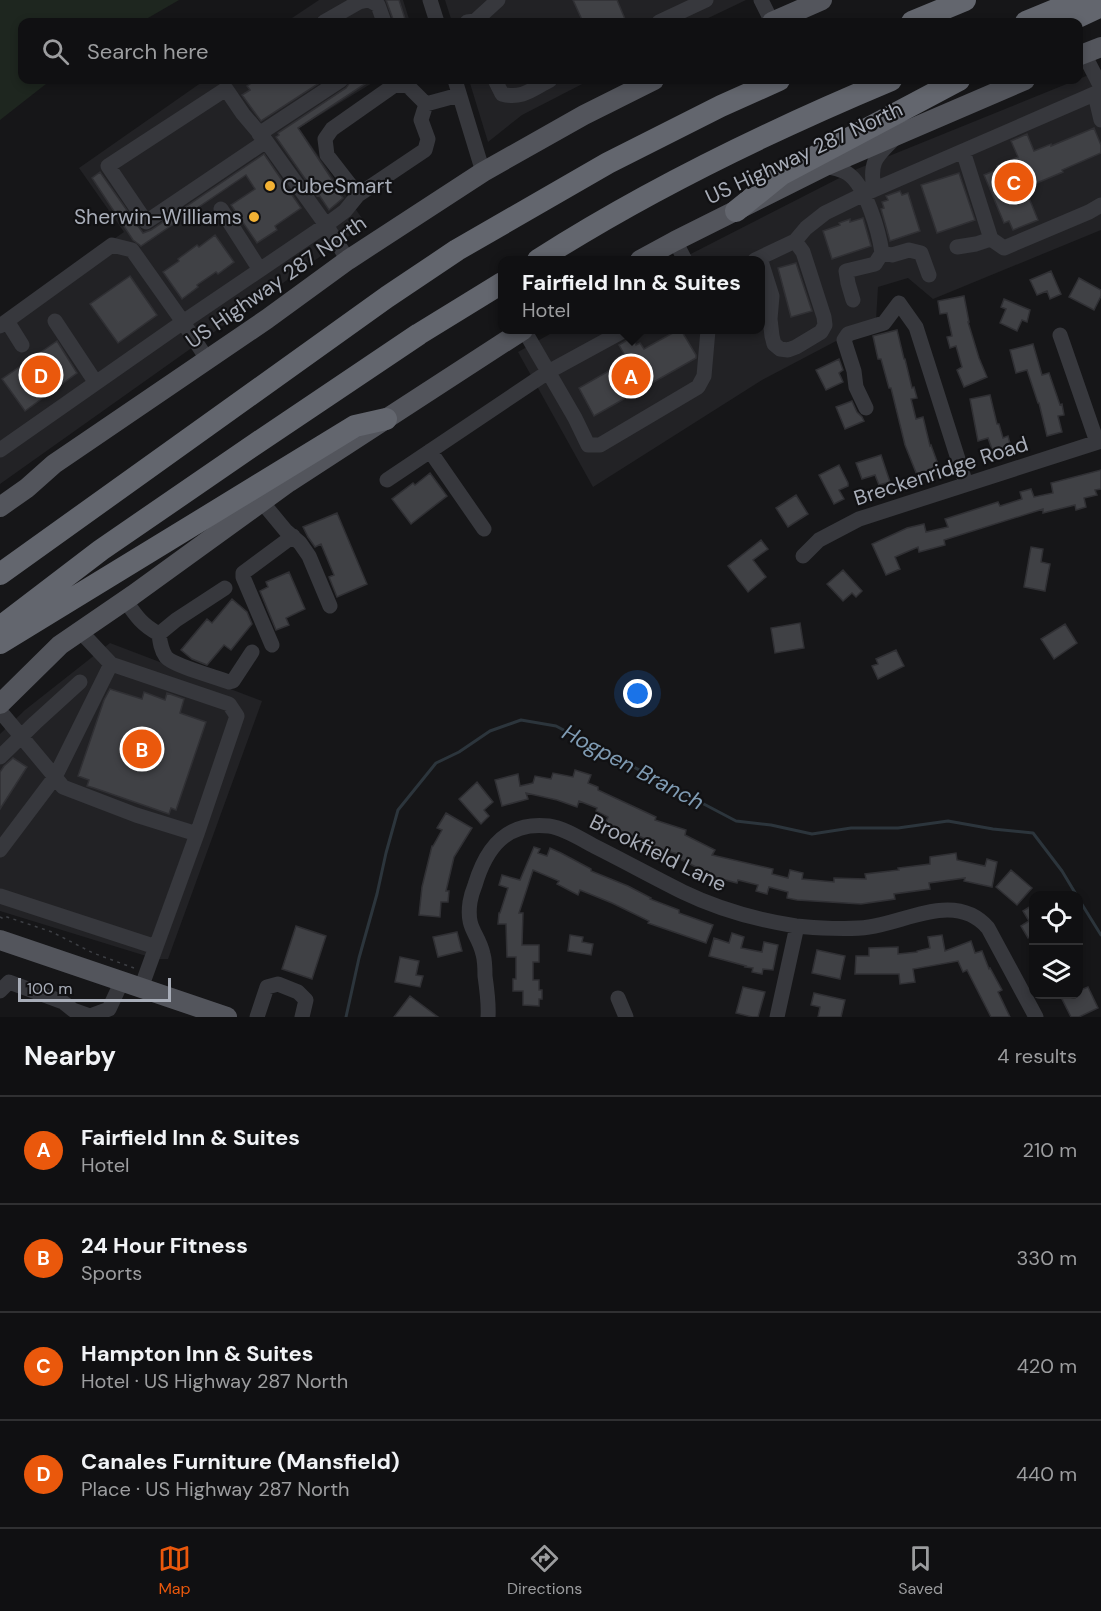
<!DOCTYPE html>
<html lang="en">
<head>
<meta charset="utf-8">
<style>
	body { margin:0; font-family:"DM Sans",sans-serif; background:#19191b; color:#f1f3f6 }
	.controls { position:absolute; right:18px; bottom:18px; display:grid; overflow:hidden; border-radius:12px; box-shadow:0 3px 9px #0003 }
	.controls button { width:54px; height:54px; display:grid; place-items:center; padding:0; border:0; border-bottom:2px solid #303032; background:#101012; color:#f1f3f6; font:30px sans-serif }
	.scale { position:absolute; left:18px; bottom:15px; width:153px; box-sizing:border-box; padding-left:6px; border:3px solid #a8adb8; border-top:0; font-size:16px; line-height:21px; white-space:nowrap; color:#a8adb8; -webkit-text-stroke:4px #111113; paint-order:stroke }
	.you { position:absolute; left:638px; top:694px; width:21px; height:21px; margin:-15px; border:4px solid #fff; border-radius:50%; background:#1a73e8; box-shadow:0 0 0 9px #1a73e833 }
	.badge { display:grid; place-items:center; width:39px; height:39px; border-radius:50%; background:#ea580c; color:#fff; font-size:20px; font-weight:700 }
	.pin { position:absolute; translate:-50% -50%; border:3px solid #fff; box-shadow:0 2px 6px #0006 }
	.popup { position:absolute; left:498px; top:256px; width:267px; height:78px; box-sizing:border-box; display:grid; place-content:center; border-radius:12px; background:#101012; filter:drop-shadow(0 2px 4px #0005); font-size:20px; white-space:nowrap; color:#9c9d9f }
	.popup b { font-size:22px; color:#f1f3f6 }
	.popup::after { content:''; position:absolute; left:50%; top:100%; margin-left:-12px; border:12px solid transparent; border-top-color:#101012 }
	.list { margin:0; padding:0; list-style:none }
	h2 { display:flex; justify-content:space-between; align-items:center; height:78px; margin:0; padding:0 24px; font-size:26px }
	h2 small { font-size:20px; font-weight:400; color:#9c9d9f }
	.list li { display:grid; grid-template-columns:39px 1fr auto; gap:18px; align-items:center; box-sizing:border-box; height:108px; padding:0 24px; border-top:2px solid #303032 }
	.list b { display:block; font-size:22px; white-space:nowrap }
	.list p { margin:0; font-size:20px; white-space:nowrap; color:#9c9d9f }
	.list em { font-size:20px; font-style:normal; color:#9c9d9f }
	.icon { flex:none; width:33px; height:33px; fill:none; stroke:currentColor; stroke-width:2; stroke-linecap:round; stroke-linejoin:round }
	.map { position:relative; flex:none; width:1101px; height:1017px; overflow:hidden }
	.search { position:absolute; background:#101012; box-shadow:0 3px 9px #0003; left:18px; right:18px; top:18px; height:66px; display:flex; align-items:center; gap:15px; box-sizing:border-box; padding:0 21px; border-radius:12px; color:#9c9d9f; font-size:22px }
	.sheet { height:510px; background:#101012 }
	nav { display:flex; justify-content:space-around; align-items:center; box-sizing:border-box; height:84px; border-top:2px solid #303032; background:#101012; font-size:16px; color:#9c9d9f }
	nav a { display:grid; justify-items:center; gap:3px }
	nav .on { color:#ea580c }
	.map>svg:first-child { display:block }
</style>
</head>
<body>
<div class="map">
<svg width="1101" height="1017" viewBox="0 0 1101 1017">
	<rect width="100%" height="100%" fill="#161618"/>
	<!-- built -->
	<path fill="#222225" d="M319,0H403L410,22H286Z
		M445,0H746L700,22H452Z
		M1101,70V230L933,299L908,278L878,287L876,320L762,380L593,487L518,352L557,330H760V260H679L857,169Z
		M205,80H377L299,128L366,224L0,484V318L124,232L79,168Z
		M469,80H590L522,115L488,142Z
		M110,643L262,701L168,959H156L0,911V734L25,710Z"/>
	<!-- green -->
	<path fill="#1e261f" d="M0,0H179L141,22H22V80H51L0,120Z"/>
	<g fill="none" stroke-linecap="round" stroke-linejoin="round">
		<!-- stream -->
		<path stroke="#2c353c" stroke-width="3" d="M1078,898L1101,935
			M346,1017L359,958L377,894L386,853L398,810L436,763L459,752L490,731L521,720L556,726L736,821L771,825L812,834L851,828H898L948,821L993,829L1033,833L1062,871L1077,896"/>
	</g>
	<!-- building -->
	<path fill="#404145" stroke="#303034" stroke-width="1.5" d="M386,0H399L406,22H394Z
		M573,0H617L625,19L618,22H583Z
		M256,80H324L261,121L242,95L250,90L247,86Z
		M354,80H371L298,128L335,184L334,185L343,198L329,210L319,195L317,196L276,137L279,135L278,133L346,88L350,82Z
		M1094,128L1101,145V153L1062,170L1063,172L1025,188L1038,220L1013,230L1009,221L1004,223L984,175L998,169L997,166L1018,157L1011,141L1027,134L1034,151L1051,144V146Z
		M264,154L301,208L275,226L277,230L257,243L231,205L255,189L246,175L141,246L133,240L92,178L100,172L143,233L151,230Z
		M959,173L975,220L937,233L921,185Z
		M900,191L902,195L908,193L920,231L890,241L881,209L884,208L882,202L888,200L886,196Z
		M863,218L871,246L832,259L823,231L840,225L839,223L850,219V222Z
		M215,235L234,262L218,274L216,272L197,285L198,287L182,299L163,272L179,261L178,259L197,245L199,247Z
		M796,263L812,311L791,317L778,268Z
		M1051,271L1061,294L1050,299L1047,291L1037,295L1030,280Z
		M130,276L157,315L118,343L90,304Z
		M1079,278L1101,290V296L1094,310L1069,297Z
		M964,296L969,322H968L979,358L987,377L964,387L957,370L962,367L956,346L950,348L947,337L952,336L947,313L940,314L938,301Z
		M1004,299L1030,310L1027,322L1022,320L1017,331L1000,323L1006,309L1001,307Z
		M678,330H681L696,355V358L594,416L579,388L621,364L617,358L624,354L619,345L632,337L636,345L640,343L644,349Z
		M897,330L904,359H905L912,388L914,387L917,398L911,399L916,419L923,417L930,446L931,445L939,467L917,475L905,445L891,388H889L881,359H878L873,336Z
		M57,341L77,373L25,411L2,379Z
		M1033,344L1042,375L1049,373L1060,405L1062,404L1064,415L1058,416L1062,432L1047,436L1039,403H1038L1027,370L1016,373L1010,350Z
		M839,359L843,370L839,373L843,382L826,390L816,370Z
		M990,395L997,424H999L1003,438L1008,436L1011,447L993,452L988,438L978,441L970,399Z
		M852,401L857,412L862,417L864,421L845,429L836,407Z
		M881,455L890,482L879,485L875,475L862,479L856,463Z
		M839,465L848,483V486L839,490L844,499L834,504L819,475Z
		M1101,470V489L1095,490L1097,495L1084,498L1086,507L1076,510L1075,505L1043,513V509L944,540L945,545L919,552L918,547L895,557L900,569L886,575L872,544L907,528L924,524L926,532L948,527L945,519L998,502L1000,506L1022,499L1020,492L1031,489L1034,497L1053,493L1051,483Z
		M430,473L447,496L411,524L392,499L413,483L415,485Z
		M796,495L808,514L788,527L776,508Z
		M337,513L367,584L337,597L329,577L334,575L321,544L315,547L308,537L303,527Z
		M761,540L768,549L753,560L766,577L748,592L728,566Z
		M1031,547L1043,549L1041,562L1050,564L1045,591L1024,587Z
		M843,570L862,591L856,597L852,593L843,601L827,584Z
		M289,572L305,609L286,618L289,625L276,630L260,591L268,587L266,582Z
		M232,599L247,612L252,624L231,650L224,645L207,665L192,659L181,650L207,619L212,623Z
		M800,623L804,648L775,653L771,628Z
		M1065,624L1077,643L1054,659L1041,639Z
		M896,650L904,666L878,679L872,666L878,664L876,659Z
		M110,689L142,699L144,692L165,700L167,693L184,699L180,713L206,722L176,810L171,808L169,814L94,788L87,786L89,780L78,776L104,700Z
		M13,758L27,767L0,809V772L4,766Z
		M575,770L591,775L588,783L598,787V790L656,817L655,820L686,830L685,835L715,850L712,855L773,869L772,874L788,878L790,870L803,873L802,879L834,882V878L866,879L865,874L899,870L898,868L930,864V857L956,853L957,860L985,866L987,859L997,862L992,887L964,881L965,878L929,883L930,889L894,894L895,899L861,904L797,900L787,898L788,892L769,887L767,894L756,891L758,885L738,880L737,883L710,876V874L680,859L681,855L651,846L652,842L634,834L632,837L605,823L608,817L596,811L597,808L579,801L577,807L557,800L526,793L528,799L502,806L495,780L518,774L520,786L533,783L535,776L551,779L553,773L573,777Z
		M477,782L493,802L484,810L489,816L481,824L459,799Z
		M446,813L472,828L454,857L446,891H449L448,902H441L440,917L419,915L422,887L432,846H433L442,830L437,828Z
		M534,847L540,849L538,853L547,856L550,848L561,853L591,869V871L628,886L651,898L650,899L679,910V913L713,925L706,943L648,923L649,921L612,903L580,890L578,895L557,884L559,881L533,870L519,913H523L522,945H539V962H533V980H539V990H542V999H539V1006L523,1005V991H513V979H516V957H507L506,924H498L499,913H500L508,888L499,885L502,875L520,880Z
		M1011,870L1032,888L1017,905L996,887Z
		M1034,904V934L1028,938L1021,926L1029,921L1023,911Z
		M296,926L326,936L312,979L282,969Z
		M457,932L462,951L438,957L433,937Z
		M732,933L744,937L741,948L762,952L764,942L778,945L773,970L763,969L762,974L752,972L753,968L745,967L746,966L709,956L714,938L729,943Z
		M570,935L583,937L582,942L593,944L591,955L568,951Z
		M942,935L945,951L971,941L975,953L982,951L989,969L990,968L1002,990L998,992L1010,1017H991L967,970L963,972L958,961L913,969L915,982L900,984L899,974H855L856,956H869V948L898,947V954L917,952V951L930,948L928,937Z
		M817,950L845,956L840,979L812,973Z
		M400,957L419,961L416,975L423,976L420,987L395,982Z
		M743,987L765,992L758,1017H752L736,1013Z
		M1088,987L1098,1008L1079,1017H1071L1062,999L1072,994H1078V991Z
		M814,993L845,1000L841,1017H818L820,1007L811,1005Z
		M410,996L438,1017H394Z"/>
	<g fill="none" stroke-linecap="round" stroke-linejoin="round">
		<!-- path -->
		<path stroke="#3d3f44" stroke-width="1.5" stroke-dasharray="3 4.5" stroke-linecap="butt" d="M0,917L2,918L4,916L52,932L93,953L134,968"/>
		<!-- minor -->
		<path stroke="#37383d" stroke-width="15" d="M369,0L378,5L384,22
			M430,0L437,22
			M761,0L772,22
			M324,22L359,2L368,0
			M467,22L475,21L498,0
			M659,22L706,0
			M1084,54L1101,87
			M455,80L483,172
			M495,80L502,94C522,100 534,88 550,80
			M1101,94L1097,103L1101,120
			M426,104L421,120L428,139L425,150L358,195L327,155L325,139L332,129L396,84L408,86L426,104L459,95
			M259,134L341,80
			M266,141L243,114L226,89L108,166L146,222L266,141L326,225L345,211L358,195
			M963,151L991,239L1004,248L1089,212L1101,205
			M825,166C831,168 841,169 847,173C866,185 879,232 882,253L892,255L909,250L921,253L929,275
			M874,190C869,161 876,157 895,138
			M221,209L260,270
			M675,241L685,260
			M957,247L976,244L991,239
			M760,258L772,296L770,319L772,336L774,344L780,349L788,350L796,347L821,332L825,325L824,317L803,252L795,241
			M755,260L795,241L806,228L825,213L864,194L1101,91
			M853,300L848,283L846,271L875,264L882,253
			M7,321L22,345
			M55,321L96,383
			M0,326L112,245L132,250L183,322L326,225L348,260
			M524,330L575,418L588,445H600L698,387L704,376L708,330
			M1060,335L1097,442
			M866,408L856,387L854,371L844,340L848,334L884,323L899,303L916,327L966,484
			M0,450L183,322L207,359
			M430,451L484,529
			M387,480L548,372L625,330
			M262,502L286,531L300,543L309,556L330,606
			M803,556L819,540L859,519L1101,441
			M125,600C136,616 142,625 159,634L176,620L225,588
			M80,631L111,664
			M159,634C160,642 161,650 166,657C174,666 216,677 229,682L233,681L252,652
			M272,645L243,577V573L293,536
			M0,711L55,777L111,664L229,704L237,716L197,834
			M0,757L35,723L80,682
			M0,850L55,777L63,787L136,815L197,834L141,988
			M0,896L156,947
			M0,991L9,982L63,1002L73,1010L90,1016L109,1009L122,981
			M618,998L626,1017
			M257,1017L267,987L278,984L298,992L306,1000L302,1017
			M488,1017C489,1004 487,990 485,976C485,969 485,961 483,954C478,932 466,930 470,902C471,896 473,890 475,885C486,848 506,821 549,826C564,828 581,839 594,846C624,861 653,877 683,892C718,909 758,920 796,926C814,928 851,930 869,927C907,922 956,891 988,928L1036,1017
			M777,1017L797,926"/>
		<!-- major -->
		<path stroke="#53555c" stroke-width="20" d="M772,22L822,0
			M1078,56L1101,47
			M640,260L675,241L825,166L1025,80
			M0,507L27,488L54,464L267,319L348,260L483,172L584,115L654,80
			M0,704L60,645L133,595L289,482L523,330
			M0,940L227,1017"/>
		<!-- highway -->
		<path stroke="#63666e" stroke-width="22" d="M912,22L965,0
			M1026,22L1079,0
			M1067,22L1101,6
			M736,211L782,174L959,80
			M538,260C649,189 769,131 891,80
			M0,574L387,297L457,250L608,163L721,106L779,80
			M0,627L101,550L248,449L419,334L502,283
			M0,643L355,426L386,419"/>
	</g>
	<!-- markers -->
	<g fill="#f2b134" stroke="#111113" stroke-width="2">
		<circle cx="270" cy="186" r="6"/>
		<circle cx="254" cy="217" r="6"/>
	</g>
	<g text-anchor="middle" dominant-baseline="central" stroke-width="4.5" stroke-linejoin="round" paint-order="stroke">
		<!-- street labels -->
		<g font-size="21" fill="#a8adb8" stroke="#111113">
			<text transform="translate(804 153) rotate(-25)">US Highway 287 North</text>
			<text transform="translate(276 282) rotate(-35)">US Highway 287 North</text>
			<text transform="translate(941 471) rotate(-18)">Breckenridge Road</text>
			<text transform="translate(658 853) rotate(26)">Brookfield Lane</text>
		</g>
		<!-- poi labels -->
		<g font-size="21" fill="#a8adb8" stroke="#111113" text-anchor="start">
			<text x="282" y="186">CubeSmart</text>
			<text x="242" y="217" text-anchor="end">Sherwin-Williams</text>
		</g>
		<!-- water labels -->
		<g font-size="22" font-style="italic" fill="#7f9bb3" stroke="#111113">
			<text transform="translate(633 767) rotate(28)">Hogpen Branch</text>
		</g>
	</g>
</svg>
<div class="controls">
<button><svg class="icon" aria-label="locate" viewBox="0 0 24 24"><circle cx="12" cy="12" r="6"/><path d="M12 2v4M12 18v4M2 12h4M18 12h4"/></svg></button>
<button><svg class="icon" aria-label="layers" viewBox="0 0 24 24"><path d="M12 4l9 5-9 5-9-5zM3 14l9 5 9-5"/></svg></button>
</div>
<div class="scale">100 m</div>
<div class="you"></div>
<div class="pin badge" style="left:631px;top:376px">A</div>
<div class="popup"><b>Fairfield Inn &amp; Suites</b>Hotel</div>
<div class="pin badge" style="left:142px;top:749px">B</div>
<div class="pin badge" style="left:1014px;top:182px">C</div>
<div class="pin badge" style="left:41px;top:375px">D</div>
<div class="search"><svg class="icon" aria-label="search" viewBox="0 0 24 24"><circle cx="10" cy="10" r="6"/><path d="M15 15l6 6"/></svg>Search here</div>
</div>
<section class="sheet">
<h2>Nearby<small>4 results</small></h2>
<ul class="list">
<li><span class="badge">A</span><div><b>Fairfield Inn &amp; Suites</b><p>Hotel</p></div><em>210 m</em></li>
<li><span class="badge">B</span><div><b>24 Hour Fitness</b><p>Sports</p></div><em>330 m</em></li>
<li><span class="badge">C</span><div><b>Hampton Inn &amp; Suites</b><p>Hotel · US Highway 287 North</p></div><em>420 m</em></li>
<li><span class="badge">D</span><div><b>Canales Furniture (Mansfield)</b><p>Place · US Highway 287 North</p></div><em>440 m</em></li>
</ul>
</section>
<nav>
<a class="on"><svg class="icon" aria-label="map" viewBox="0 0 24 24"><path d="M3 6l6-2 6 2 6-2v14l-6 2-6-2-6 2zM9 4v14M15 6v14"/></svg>Map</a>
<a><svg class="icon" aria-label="directions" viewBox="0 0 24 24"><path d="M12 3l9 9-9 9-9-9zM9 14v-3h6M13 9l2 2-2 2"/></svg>Directions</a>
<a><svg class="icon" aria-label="saved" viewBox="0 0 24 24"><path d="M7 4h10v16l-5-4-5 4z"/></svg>Saved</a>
</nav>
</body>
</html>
